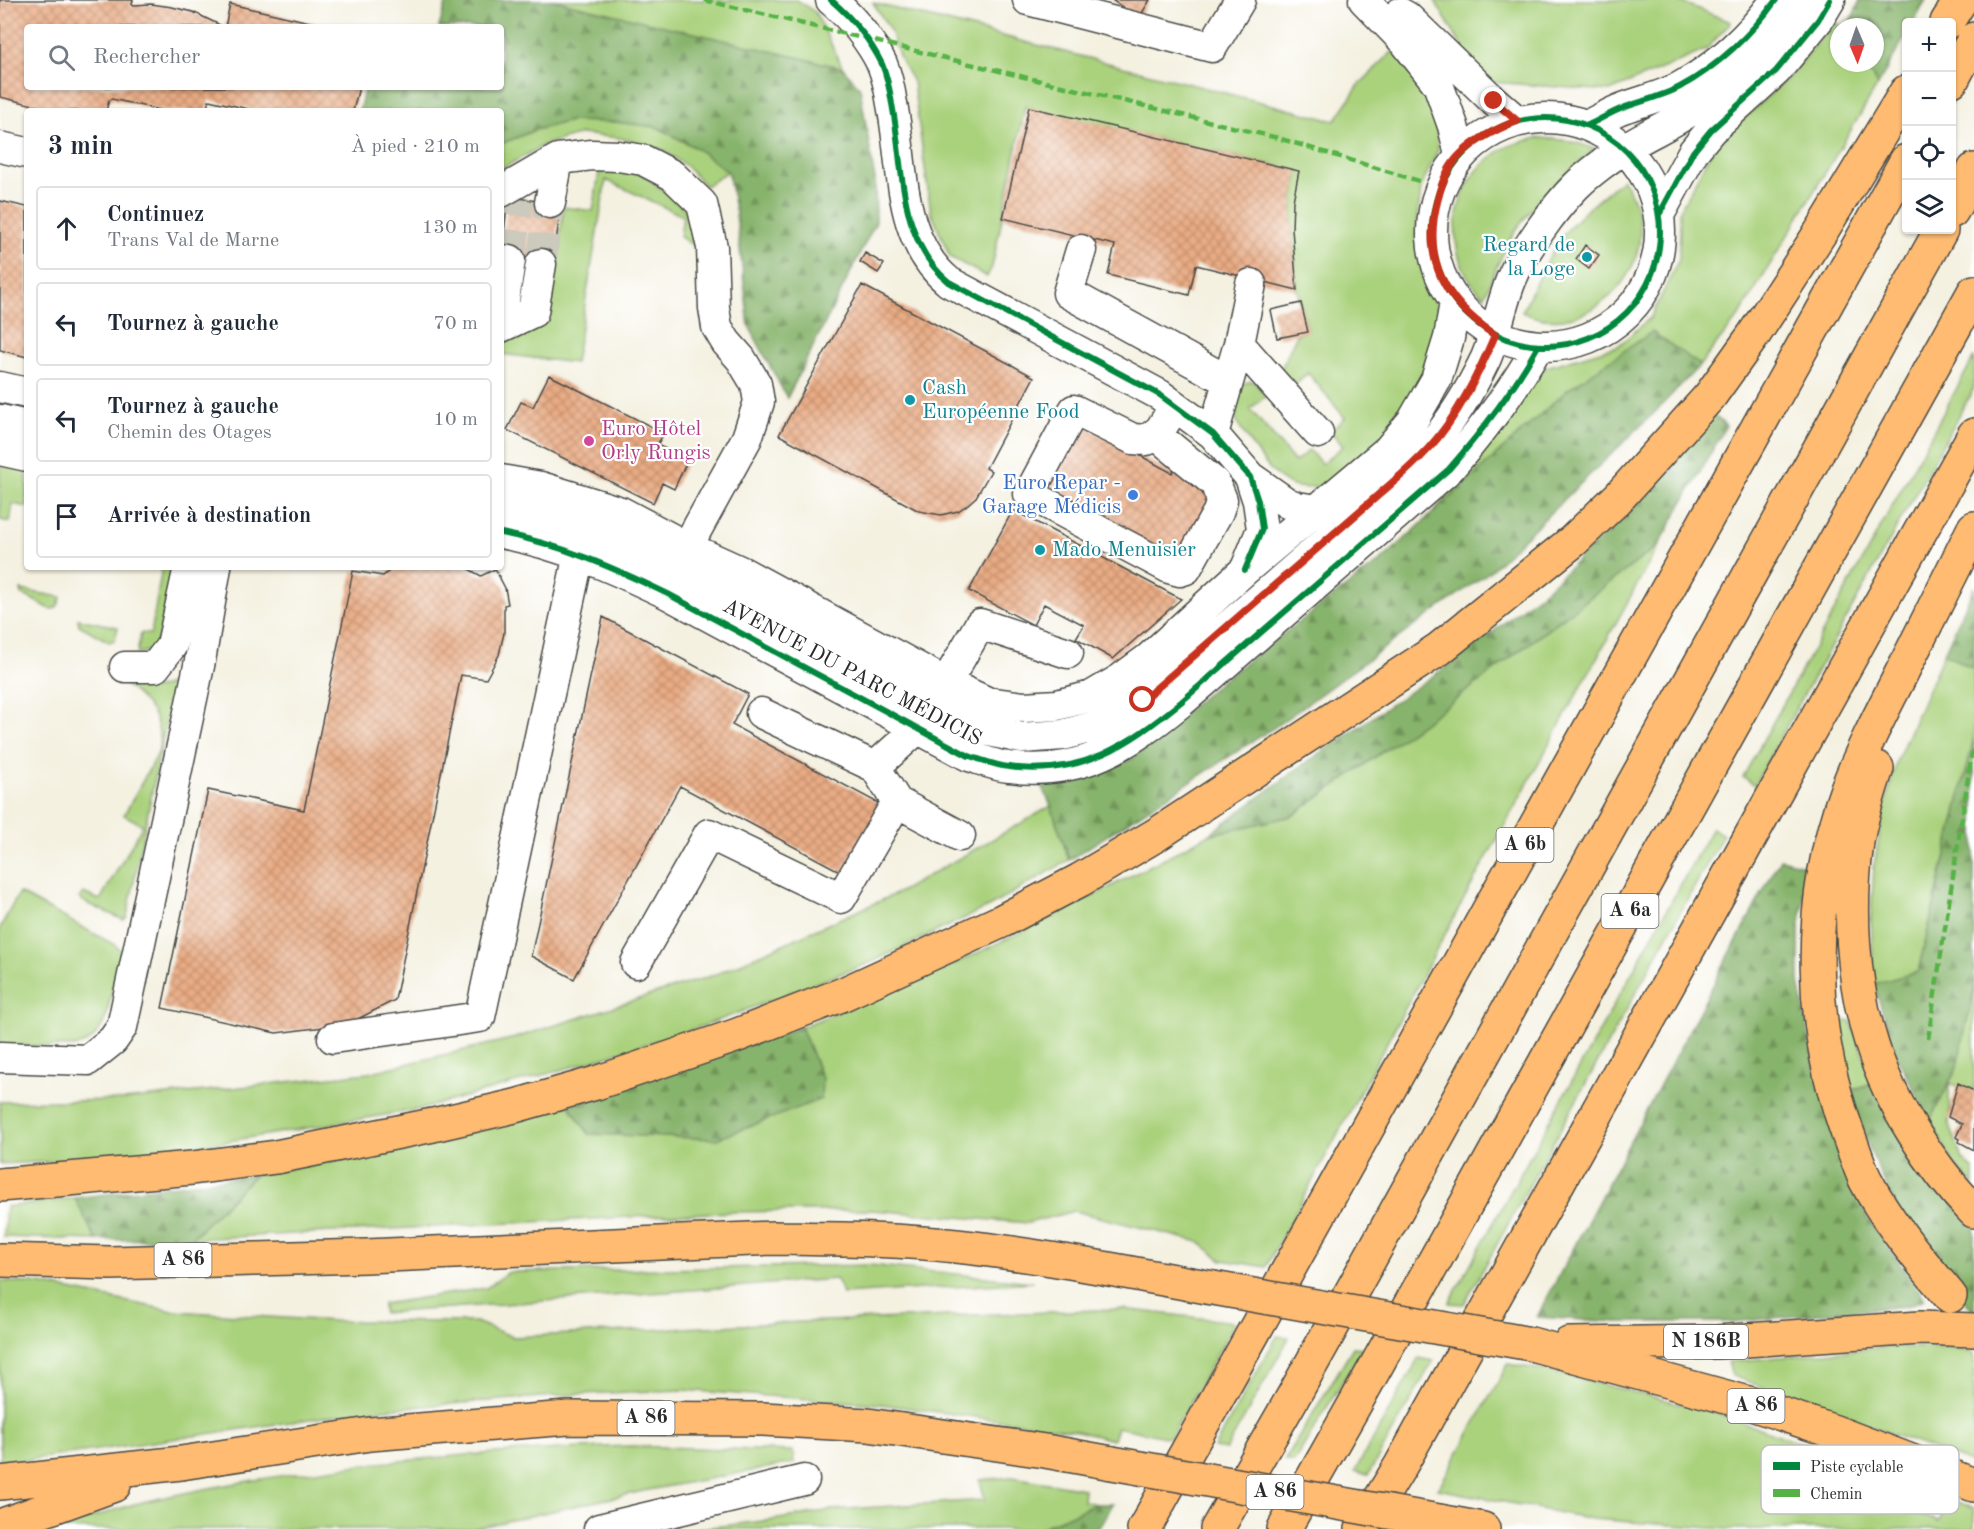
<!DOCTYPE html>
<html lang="fr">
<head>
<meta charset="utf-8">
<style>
	body { margin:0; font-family:"Old Standard TT",serif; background:#f6f6f7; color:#1f2937 }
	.controls { position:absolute; right:18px; top:18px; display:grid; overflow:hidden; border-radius:6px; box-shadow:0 2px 4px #0004 }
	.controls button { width:54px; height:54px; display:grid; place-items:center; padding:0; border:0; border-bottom:2px solid #e0e1e3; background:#fff; color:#1f2937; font:30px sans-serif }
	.compass { position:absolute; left:1830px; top:18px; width:54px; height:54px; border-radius:50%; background:#fff; box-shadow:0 2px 4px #0004; rotate:178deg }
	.stop { position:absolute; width:18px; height:18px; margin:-14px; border:4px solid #c8321e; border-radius:50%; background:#fff }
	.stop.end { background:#c8321e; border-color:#fff; box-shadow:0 2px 6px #0008 }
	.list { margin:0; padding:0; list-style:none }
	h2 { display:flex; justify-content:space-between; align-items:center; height:78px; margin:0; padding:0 24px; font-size:26px }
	h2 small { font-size:20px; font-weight:400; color:#747a83 }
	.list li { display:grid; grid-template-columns:39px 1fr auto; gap:18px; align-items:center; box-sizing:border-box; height:84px; margin:0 12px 12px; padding:0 12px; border:2px solid #e0e1e3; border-radius:6px }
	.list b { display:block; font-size:22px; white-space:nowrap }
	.list p { margin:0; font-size:20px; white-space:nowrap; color:#747a83 }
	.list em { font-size:20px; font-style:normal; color:#747a83 }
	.icon { flex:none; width:33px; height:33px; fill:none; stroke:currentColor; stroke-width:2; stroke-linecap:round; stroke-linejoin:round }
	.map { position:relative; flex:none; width:1974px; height:1529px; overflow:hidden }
	.search { position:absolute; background:#fff; box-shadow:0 2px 4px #0004; left:24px; top:24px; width:480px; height:66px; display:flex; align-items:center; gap:15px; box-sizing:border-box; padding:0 21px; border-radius:6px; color:#747a83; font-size:22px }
	.panel { position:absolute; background:#fff; box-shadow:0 2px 4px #0004; left:24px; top:108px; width:480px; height:462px; border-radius:6px }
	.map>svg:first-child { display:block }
</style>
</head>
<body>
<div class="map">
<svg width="1974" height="1529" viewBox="0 0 1974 1529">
	<defs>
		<pattern id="forest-firs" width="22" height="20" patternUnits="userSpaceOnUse" patternTransform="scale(1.5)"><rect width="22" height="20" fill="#87b46c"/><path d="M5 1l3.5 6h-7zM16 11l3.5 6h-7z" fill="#6f9359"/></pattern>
		<pattern id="building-cross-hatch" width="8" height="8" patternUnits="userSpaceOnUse" patternTransform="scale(1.5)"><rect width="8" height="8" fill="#eaac84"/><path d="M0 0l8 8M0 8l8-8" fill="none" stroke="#be8c6c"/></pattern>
	</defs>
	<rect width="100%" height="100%" fill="#fff"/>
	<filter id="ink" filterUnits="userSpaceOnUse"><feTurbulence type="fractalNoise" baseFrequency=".0167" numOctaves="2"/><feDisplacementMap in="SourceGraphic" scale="12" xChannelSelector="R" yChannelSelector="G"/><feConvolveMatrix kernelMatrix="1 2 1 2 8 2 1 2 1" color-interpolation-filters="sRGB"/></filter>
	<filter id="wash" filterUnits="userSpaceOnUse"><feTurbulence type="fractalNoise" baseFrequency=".008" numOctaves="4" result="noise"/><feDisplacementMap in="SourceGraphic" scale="24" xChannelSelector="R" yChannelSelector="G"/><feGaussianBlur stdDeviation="1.35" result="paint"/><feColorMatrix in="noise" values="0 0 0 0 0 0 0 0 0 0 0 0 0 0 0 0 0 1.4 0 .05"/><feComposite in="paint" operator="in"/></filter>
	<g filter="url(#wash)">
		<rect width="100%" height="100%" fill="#f4f1e1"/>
		<!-- grass -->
		<path fill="#aad27d" stroke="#6a7e54" stroke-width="1.5" d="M550,0H797L815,12L843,68Z
			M1467,0H1676L1731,22L1706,50L1610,91L1492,82L1472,64L1435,1Z
			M873,3L1335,121L1359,85L1393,51L1422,86L1436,119L1438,150L1421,187L1416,237L1424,274L1443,320L1442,342L1389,435L1328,485C1317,488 1301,489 1290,485C1270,477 1244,434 1233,415L1241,385L1250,381L1255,383L1266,396L1250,409L1295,462L1309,450L1322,464L1343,446L1330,431L1345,418L1308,373L1291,389L1280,371L1297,334L1308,331L1297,290L1292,229L1293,201L1299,171L1025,107L992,267L987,277L950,257L931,212L913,82L901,61L890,30Z
			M1835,21L1840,27L1839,63H1864L1878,85L1739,316L1700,365L1652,332L1431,515L1503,425L1524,390L1546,367L1618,346L1651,317L1679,259L1680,229L1679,212L1713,148L1793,73Z
			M570,121L615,122L657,127L696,148L728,171L706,186L686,166L663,150L620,138L581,134L546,144L501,169V144L535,130Z
			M1538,138C1559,138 1575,141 1595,149C1568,172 1543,194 1522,222C1505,244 1495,271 1484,297C1479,291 1473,286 1469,279C1443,236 1456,180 1498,152C1510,144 1524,141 1538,138Z
			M600,166L642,174L674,198L686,211L695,230L697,248L680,237L683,216L606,180L575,363L501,354L504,334L547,317L564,207L593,211Z
			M1623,179C1633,196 1640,212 1640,232C1640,289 1575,339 1522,312C1533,288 1544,264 1559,241C1576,217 1600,198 1623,179Z
			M1974,357V388L1754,785L1743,777Z
			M0,465L27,471V507L13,504L10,522L0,520Z
			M1659,545L1470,888L1266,1267L1222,1260L1199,1242L1074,1211L1028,1223L873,1210L730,1212L191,1239L255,1175L420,1145L569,1105L589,1134L822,1079L801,1027L954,964L1057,915L1208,835L1292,816L1444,708Z
			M162,567H174L157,645L150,651L137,653L141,633L151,634Z
			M21,590L61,597C59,604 58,609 50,609L22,594Z
			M78,619L118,627L115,640L109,642L79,625Z
			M1944,653L1974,669V738L1918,972L1874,984L1871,917L1874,866L1884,808L1897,760Z
			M126,682C149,690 152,692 174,682L127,917L124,920L88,904L79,898L83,893L100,900L143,825L124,815L159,751C162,718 150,704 125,685Z
			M1051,806L1069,860L990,906L874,961L706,1025L582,1064L421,1109L127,1158L0,1164V1102L123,1100L368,1073L515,1038L714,975L900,892Z
			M1712,828L1723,835L1464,1304L1449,1303Z
			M19,893L115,945L121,951L107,1014L102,1026L95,1036L88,1042L74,1047L0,1045V928Z
			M1974,991V1095L1949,1083V1123L1962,1158L1974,1171V1185L1955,1165L1930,1120L1956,1070Z
			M1851,1021L1873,1083L1849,1091L1834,1022Z
			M75,1198L96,1240L4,1237L6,1207Z
			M869,1265L1033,1282L843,1294L836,1279L383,1313V1304L486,1288L509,1272Z
			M0,1281L40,1284L173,1311L334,1321L476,1322L513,1337L779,1323L1123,1309L1235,1322L1170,1438L1117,1427L1113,1440L1077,1431L880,1404L682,1390L580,1394L373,1410L0,1464Z
			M1277,1336L1289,1338L1226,1450L1214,1448Z
			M1353,1347L1363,1348L1294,1462L1285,1460Z
			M1887,1347L1950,1348L1974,1353V1464L1732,1376L1728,1362Z
			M1419,1358L1433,1361L1368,1475L1355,1471Z
			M1508,1364L1543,1370L1711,1411L1880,1471L1896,1486L1918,1513L1939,1521L1949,1499L1974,1508V1529H1724L1592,1519L1438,1489Z
			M630,1446L793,1451L794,1463L643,1491L471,1529H56C85,1520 114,1509 143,1502C303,1465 466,1452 630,1446Z
			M1012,1477L1084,1489L1083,1501L1096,1504L1038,1529H694L773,1520L832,1510L985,1500L980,1480Z"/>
		<!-- forest -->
		<path fill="url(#forest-firs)" stroke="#59704c" stroke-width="1.5" d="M447,0H553L843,68L860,88L875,180L876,222L787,398L749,326L736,214L728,172L696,148L657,127L615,122L570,121L535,130L501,144V111H359L365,87H501V27H439Z
			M1860,0H1926L1914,22H1906V35L1878,85L1864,63H1875V27H1848Z
			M1652,332L1700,365L1656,411L1489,572L1275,727L1069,860L1051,806L1040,781L1092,772L1130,760L1225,678L1384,558L1567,390Z
			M1713,414L1726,426L1659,545L1444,708L1292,816L1208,835L1297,769L1465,654L1550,586L1645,497Z
			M1974,587V669L1944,653Z
			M1974,738V991L1956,1070L1930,1120L1896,1055L1874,984L1918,972Z
			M1780,859L1809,866L1799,929V982L1814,1063L1843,1156L1867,1218L1925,1299L1907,1306L1731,1322H1618L1537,1317Z
			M801,1027L822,1079L821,1099L717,1139L589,1134L569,1105Z
			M1873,1083L1974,1227V1309H1972C1958,1293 1943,1277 1930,1260C1892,1210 1869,1151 1849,1091Z
			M255,1175L191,1239L96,1240L75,1198Z
			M1096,1504H1113L1098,1529H1038Z"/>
		<g id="blocks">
			<!-- building -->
			<path fill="url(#building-cross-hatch)" d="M0,0H133L132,4L134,5L151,4L172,7L193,12L224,27H27V87H359L353,111H257L209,100L206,111H164L112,99L109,100L106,111H58L0,97Z
				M1112,0H1150L1139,18Z
				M230,4L327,26L326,27H225Z
				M1029,107L1299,171L1293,201L1292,229L1297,290L1196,265L1189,295L1108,275L1115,245L1003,218Z
				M508,197L561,204L553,265L501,259Z
				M0,201L27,207V357L0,350Z
				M1585,245L1599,255L1589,269L1576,259Z
				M865,253L884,264L878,273L860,262Z
				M862,285L1034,377L986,468L991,471L976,497L967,505L958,511L941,515L919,511L779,435Z
				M1301,303L1308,332L1277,338L1271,310Z
				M549,375L664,433L657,445L688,459L674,489L662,483L653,503L507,430L521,402L533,407Z
				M1078,422L1172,473L1179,460L1216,499L1179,564L1042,489Z
				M1013,510L1181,599L1113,659L1076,638L1084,625L1044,604L1033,625L969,591Z
				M394,567H465L481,576L495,569L505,588L508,604L504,605V633L499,655L486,679L461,675L395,1000L348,1024L276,1033L162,1008L208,790L304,810L353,571L383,576Z
				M603,617L748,694L732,725L880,804L843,873L680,786L574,979L531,956Z
				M1958,1083L1974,1091V1150L1959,1142L1960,1139L1956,1137L1962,1124L1948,1117Z"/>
		</g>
	</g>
	<g filter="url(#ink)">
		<use href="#blocks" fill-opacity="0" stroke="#494946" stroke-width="1.5"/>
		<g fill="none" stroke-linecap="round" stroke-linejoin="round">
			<!-- minor-tunnel -->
			<path stroke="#ccc9bd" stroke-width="30" stroke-dasharray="30 15" stroke-linecap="butt" d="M510,260L519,199
				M541,264L550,203"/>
			<defs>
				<path id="minor" d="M831,0C851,17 870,40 882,64C887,76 890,91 892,104C904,164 897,240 949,282L1160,395L1213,434L1250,477L1258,501L1262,529L1247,566
					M1028,0L1212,47L1240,0
					M1364,0L1405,42L1438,84L1453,126L1460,155
					M1400,13L1407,17L1494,101L1517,121
					M1432 232a114 114 0 1 1 228 0a114 114 0 1 1-228 0Z
					M1590,124C1601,119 1612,112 1623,108C1642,101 1663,96 1680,87C1717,67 1752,34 1776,0
					M0,147L27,153
					M501,192L558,159L592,155L618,156L643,160L672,175L702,204L712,247L714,308L717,327L726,342L741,359L756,384L759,402L747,438L687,547L679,563
					M550,203L558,159
					M1660,213L1693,152L1711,130L1776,71L1818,20L1830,0
					M1081,250L1068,293L1228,381
					M501,320L510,260
					M501,327L533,312L541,264
					M1239,344L1318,433
					M0,387L27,393
					M0,420L27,426
					M1155,434L1215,483L1222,500L1218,512L1186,569L1180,571L1169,568L1029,494L1074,410L1133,439L1147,440L1160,430L1175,406
					M1213,434L1239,344L1251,284
					M0,450L27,456
					M1250,477L1287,503L1297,507L1318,510
					M501,480L541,487L621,512L687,547L742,572L946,683L987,702L1024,707L1057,705L1092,696L1119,680L1149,658L1245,570L1388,450L1413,420L1436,380L1449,338L1455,302
					M501,507L604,534L677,569L942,711L985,730L1022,738L1063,735L1103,724L1143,700L1391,485C1404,472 1419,460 1430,446C1453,420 1471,389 1486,358C1497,332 1501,305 1511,280C1523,251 1554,208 1576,186C1588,174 1612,156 1627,147C1647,134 1670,125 1690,111C1734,81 1773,44 1803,0
					M501,533C560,544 614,568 668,594L969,756C982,760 996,766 1009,767C1081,777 1128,745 1181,702L1449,469C1482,431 1513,391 1538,346
					M125,667H155L172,645L189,567
					M946,683L980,624L1068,653
					M761,713L875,767
					M897,802L960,836
					M636,963L709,834L841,898L897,802L875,767L918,728
					M333,1038L480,1017L579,554
					M0,1057L88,1060L113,1040L122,1027L200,661L216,567
					M599,1529L804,1480"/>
				<path id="highway" d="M1947,22L1961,0
					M1952,80L1974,39
					M1952,211L1974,170
					M1877,768C1869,792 1861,817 1857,842C1848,909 1852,982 1872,1045C1890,1103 1932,1168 1974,1211
					M0,1185L192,1168L276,1157L433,1125L515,1106L596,1083L735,1036L841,995L1002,921L1080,880L1156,835L1439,649L1573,541L1618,498L1710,396L1753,336L1824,227L1906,92
					M0,1260L110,1263L366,1256L774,1238C835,1239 896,1239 956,1246C1042,1255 1128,1273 1213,1288
					M1950,1296C1919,1259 1887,1222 1865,1179C1860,1168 1856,1156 1852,1145C1808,1031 1805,904 1847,789C1861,752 1879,717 1897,682C1923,631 1948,579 1974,528
					M1531,1344L1752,1404L1835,1432L1974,1485
					M1569,1344L1717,1342L1920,1328L1974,1330
					M0,1483L181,1463L370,1434L568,1418L763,1419L868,1425L1045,1451L1112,1463
					M1439,1521L1483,1529
					M0,1526L114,1485
					M1144,1529L1906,161
					M1217,1529L1298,1388L1941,230
					M1284,1529L1356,1402L1974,292
					M1362,1529L1401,1465L1974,435"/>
			</defs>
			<!-- minor casing -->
			<use href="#minor" stroke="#494946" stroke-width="33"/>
			<!-- highway casing -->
			<use href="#highway" stroke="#494946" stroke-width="36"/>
			<!-- minor -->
			<use href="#minor" stroke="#fff" stroke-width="30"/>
			<!-- highway -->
			<use href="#highway" stroke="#febb71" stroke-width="33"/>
			<defs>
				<path id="highway-bridge" d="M1213,1288L1531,1344
					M1112,1463L1439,1521"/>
			</defs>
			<!-- highway-bridge casing -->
			<use href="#highway-bridge" stroke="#494946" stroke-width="36" stroke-linecap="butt"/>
			<!-- highway-bridge -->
			<use href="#highway-bridge" stroke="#febb71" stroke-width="33"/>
			<!-- quiet -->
			<path stroke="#56b246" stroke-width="4.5" stroke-dasharray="9 4.5" stroke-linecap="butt" d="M704,0L1278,138L1419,181
				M1928,1039L1972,752L1974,747"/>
			<defs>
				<path id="cycleway" d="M831,0C851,17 870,40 882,64C887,76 890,91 892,104C904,164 897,240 949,282L1160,395L1213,434L1250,477L1258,501L1262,529L1245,570
					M1432 232a114 114 0 1 1 228 0a114 114 0 1 1-228 0Z
					M1590,124C1601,119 1612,112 1623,108C1642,101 1663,96 1680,87C1717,67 1752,34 1776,0
					M1660,213L1693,152L1711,130L1776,71L1818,20L1830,0
					M501,533C560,544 614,568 668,594L969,756C982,760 996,766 1009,767C1081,777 1128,745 1181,702L1449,469C1482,431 1513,391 1538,346"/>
			</defs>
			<!-- cycleway casing -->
			<use href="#cycleway" stroke="#fff" stroke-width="10"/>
			<!-- cycleway -->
			<use href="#cycleway" stroke="#00873e" stroke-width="6"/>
		</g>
	</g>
	<g fill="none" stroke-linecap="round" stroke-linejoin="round" filter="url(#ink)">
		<!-- route -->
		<path stroke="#c8321e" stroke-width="8" d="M1143,700L1391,484C1404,473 1417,461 1429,448C1458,416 1478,375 1495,335C1444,301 1421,259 1438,198C1442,182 1450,164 1462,153C1478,138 1496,129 1517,121L1494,101"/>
	</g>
	<!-- markers -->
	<g fill="#0f9aa8" stroke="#fff" stroke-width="2">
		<circle cx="1587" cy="257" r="6"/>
		<circle cx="910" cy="400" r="6"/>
		<circle cx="1040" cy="550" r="6"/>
	</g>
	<circle fill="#d1479c" stroke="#fff" stroke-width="2" cx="589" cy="441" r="6"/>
	<circle fill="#3f7fe0" stroke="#fff" stroke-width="2" cx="1133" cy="495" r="6"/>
	<g text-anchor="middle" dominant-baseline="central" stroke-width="4.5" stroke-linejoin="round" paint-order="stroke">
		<!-- shield labels -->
		<g fill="#fff" stroke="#6b6b6b" stroke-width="1.5">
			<rect x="1496.5" y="828" width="57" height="34" rx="4.5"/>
			<rect x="1601.5" y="894" width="57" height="34" rx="4.5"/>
			<rect x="154.5" y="1243" width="57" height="34" rx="4.5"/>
			<rect x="1664" y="1325" width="84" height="34" rx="4.5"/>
			<rect x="1727.5" y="1389" width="57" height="34" rx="4.5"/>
			<rect x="617.5" y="1401" width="57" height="34" rx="4.5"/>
			<rect x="1246.5" y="1475" width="57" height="34" rx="4.5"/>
		</g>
		<g font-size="20" font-weight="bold" fill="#2b2b2b">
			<text x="1525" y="845">A 6b</text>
			<text x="1630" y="911">A 6a</text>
			<text x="183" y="1260">A 86</text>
			<text x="1706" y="1342">N 186B</text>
			<text x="1756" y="1406">A 86</text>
			<text x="646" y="1418">A 86</text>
			<text x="1275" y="1492">A 86</text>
		</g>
		<!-- culture labels -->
		<g font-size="21" fill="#0d838f" stroke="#fff" text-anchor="start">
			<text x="1575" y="245" text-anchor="end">Regard de<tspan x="1575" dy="24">la Loge</tspan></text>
			<text x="922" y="388">Cash<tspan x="922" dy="24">Européenne Food</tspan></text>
			<text x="1052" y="550">Mado Menuisier</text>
		</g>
		<!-- hotel labels -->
		<g font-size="21" fill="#b23c85" stroke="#fff" text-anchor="start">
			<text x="601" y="429">Euro Hôtel<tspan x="601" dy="24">Orly Rungis</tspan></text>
		</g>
		<!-- shop labels -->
		<g font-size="21" fill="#366cbe" stroke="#fff" text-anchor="end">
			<text x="1121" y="483">Euro Repar -<tspan x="1121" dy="24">Garage Médicis</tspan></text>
		</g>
		<!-- street labels -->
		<g font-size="21" fill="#2b2b2b" stroke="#fff">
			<text transform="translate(852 673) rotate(28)">AVENUE DU PARC MÉDICIS</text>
		</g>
	</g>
	<!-- legend -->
	<rect x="1761" y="1445" width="198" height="69" rx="9" fill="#fff" stroke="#bfbfbf" stroke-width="1.5"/>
	<rect x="1773" y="1462" width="27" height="8" fill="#00873e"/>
	<rect x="1773" y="1489" width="27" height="8" fill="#56b246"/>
	<g font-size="16" fill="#2b2b2b">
		<text x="1810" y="1472">Piste cyclable</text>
		<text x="1810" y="1499">Chemin</text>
	</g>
</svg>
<div class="controls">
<button>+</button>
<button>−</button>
<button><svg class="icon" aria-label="locate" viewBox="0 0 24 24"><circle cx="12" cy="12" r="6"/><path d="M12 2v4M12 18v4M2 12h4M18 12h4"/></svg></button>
<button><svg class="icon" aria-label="layers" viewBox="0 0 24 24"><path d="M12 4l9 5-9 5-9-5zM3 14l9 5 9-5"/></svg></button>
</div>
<svg class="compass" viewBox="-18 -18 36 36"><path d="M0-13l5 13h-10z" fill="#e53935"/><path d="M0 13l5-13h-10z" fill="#747a83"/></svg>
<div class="stop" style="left:1143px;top:700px"></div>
<div class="stop end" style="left:1494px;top:101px"></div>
<div class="search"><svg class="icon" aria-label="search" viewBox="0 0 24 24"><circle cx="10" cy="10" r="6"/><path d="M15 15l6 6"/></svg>Rechercher</div>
<section class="panel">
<h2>3 min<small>À pied · 210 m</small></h2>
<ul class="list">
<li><svg class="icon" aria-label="ahead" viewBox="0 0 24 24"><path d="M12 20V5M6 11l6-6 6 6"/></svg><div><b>Continuez</b><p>Trans Val de Marne</p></div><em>130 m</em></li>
<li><svg class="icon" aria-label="left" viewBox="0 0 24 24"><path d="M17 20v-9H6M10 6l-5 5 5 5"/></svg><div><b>Tournez à gauche</b></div><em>70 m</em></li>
<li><svg class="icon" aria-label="left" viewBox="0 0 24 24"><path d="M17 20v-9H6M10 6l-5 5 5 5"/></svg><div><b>Tournez à gauche</b><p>Chemin des Otages</p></div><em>10 m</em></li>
<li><svg class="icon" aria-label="arrive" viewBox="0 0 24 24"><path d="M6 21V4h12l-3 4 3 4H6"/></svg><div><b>Arrivée à destination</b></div></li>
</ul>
</section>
</div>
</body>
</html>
